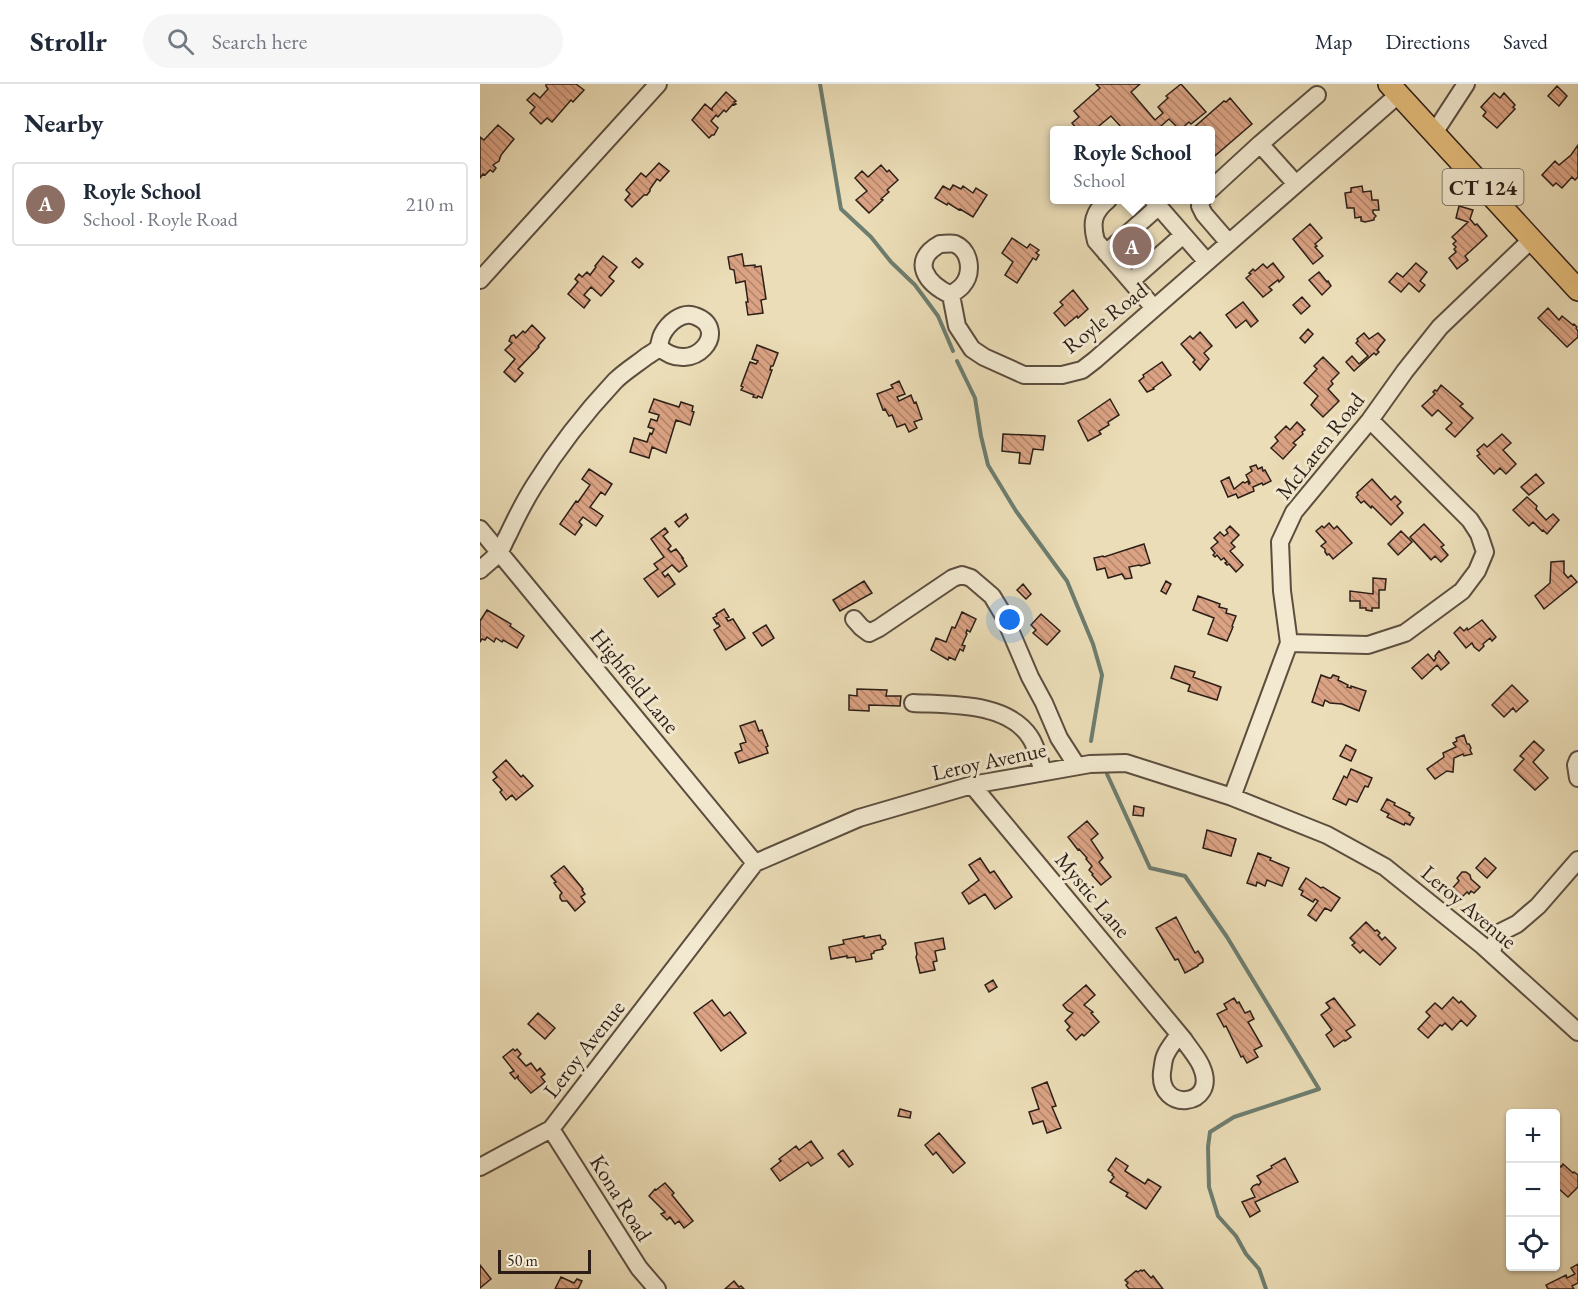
<!DOCTYPE html>
<html lang="en">
<head>
<meta charset="utf-8">
<style>
	body { margin:0; font-family:"EB Garamond",serif; background:#f6f6f7; color:#1f2937 }
	.controls { position:absolute; right:18px; bottom:18px; display:grid; overflow:hidden; border-radius:6px; box-shadow:0 2px 4px #0004 }
	.controls button { width:54px; height:54px; display:grid; place-items:center; padding:0; border:0; border-bottom:2px solid #e0e1e3; background:#fff; color:#1f2937; font:30px sans-serif }
	.scale { position:absolute; left:18px; bottom:15px; width:93px; box-sizing:border-box; padding-left:6px; border:3px solid #2c1e17; border-top:0; font-size:16px; line-height:21px; white-space:nowrap; color:#2c1e17; -webkit-text-stroke:4px #f2e9d0; paint-order:stroke }
	.you { position:absolute; left:530px; top:536px; width:21px; height:21px; margin:-15px; border:4px solid #fff; border-radius:50%; background:#1a73e8; box-shadow:0 0 0 9px #1a73e833 }
	.badge { display:grid; place-items:center; width:39px; height:39px; border-radius:50%; background:#d93025; color:#fff; font-size:20px; font-weight:700 }
	.pin { position:absolute; translate:-50% -50%; border:3px solid #fff; box-shadow:0 2px 6px #0006 }
	.popup { position:absolute; left:570px; top:42px; width:165px; height:78px; box-sizing:border-box; display:grid; place-content:center; border-radius:6px; background:#fff; filter:drop-shadow(0 2px 4px #0005); font-size:20px; white-space:nowrap; color:#747a83 }
	.popup b { font-size:22px; color:#1f2937 }
	.popup::after { content:''; position:absolute; left:50%; top:100%; margin-left:-12px; border:12px solid transparent; border-top-color:#fff }
	.list { margin:0; padding:0; list-style:none }
	h2 { display:flex; justify-content:space-between; align-items:center; height:78px; margin:0; padding:0 24px; font-size:26px }
	h2 small { font-size:20px; font-weight:400; color:#747a83 }
	.list li { display:grid; grid-template-columns:39px 1fr auto; gap:18px; align-items:center; box-sizing:border-box; height:84px; margin:0 12px 12px; padding:0 12px; border:2px solid #e0e1e3; border-radius:6px }
	.list b { display:block; font-size:22px; white-space:nowrap }
	.list p { margin:0; font-size:20px; white-space:nowrap; color:#747a83 }
	.list em { font-size:20px; font-style:normal; color:#747a83 }
	.icon { flex:none; width:33px; height:33px; fill:none; stroke:currentColor; stroke-width:2; stroke-linecap:round; stroke-linejoin:round }
	.map { position:relative; flex:none; width:1098px; height:1205px; overflow:hidden }
	header { display:flex; align-items:center; gap:36px; box-sizing:border-box; height:84px; padding:0 30px; background:#fff; border-bottom:2px solid #e0e1e3 }
	header strong { font-size:28px }
	nav { display:flex; gap:33px; margin-inline-start:auto; font-size:21px }
	.search { width:420px; height:54px; background:#f6f6f7; display:flex; align-items:center; gap:15px; box-sizing:border-box; padding:0 21px; border-radius:33px; color:#747a83; font-size:22px }
	main { display:flex }
	aside { flex:1; background:#fff }
	.map>svg:first-child { display:block }
</style>
</head>
<body>
<header>
<strong>Strollr</strong>
<div class="search"><svg class="icon" aria-label="search" viewBox="0 0 24 24"><circle cx="10" cy="10" r="6"/><path d="M15 15l6 6"/></svg>Search here</div>
<nav><a>Map</a><a>Directions</a><a>Saved</a></nav>
</header>
<main>
<aside>
<h2>Nearby<small></small></h2>
<ul class="list">
<li><span class="badge" style="background:#8d6e63">A</span><div><b>Royle School</b><p>School · Royle Road</p></div><em>210 m</em></li>
</ul>
</aside>
<div class="map">
<svg width="1098" height="1205" viewBox="0 0 1098 1205">
	<defs>
		<pattern id="building-back-hatch" width="6" height="6" patternUnits="userSpaceOnUse" patternTransform="scale(1.5)"><rect width="6" height="6" fill="#dba384"/><path d="M-1 5l2 2M0 0l6 6M5-1l2 2" fill="none" stroke="#b2846b"/></pattern>
	</defs>
	<rect width="100%" height="100%" fill="#ebddb7"/>
	<filter id="stains"><feTurbulence type="fractalNoise" baseFrequency=".00333" numOctaves="4"/><feColorMatrix values="0 0 0 0 .2 0 0 0 0 .09 0 0 0 0 .02 0 0 0 .5 -.17"/></filter>
	<radialGradient id="worn" r=".72"><stop offset=".6" stop-color="#630" stop-opacity="0"/><stop offset="1" stop-color="#630" stop-opacity=".3"/></radialGradient>
	<g fill="none" stroke-linecap="round" stroke-linejoin="round">
		<!-- stream -->
		<path stroke="#6d7d6f" stroke-width="4" d="M340,0L361,125L391,153L411,178L435,201L458,232L473,267
			M477,277L495,314L501,352L508,381L536,427L587,497L613,560L622,591L611,657
			M627,690L670,784L705,792L747,853L839,1005L754,1033L730,1048L728,1063L729,1103L738,1132L756,1152L766,1170L779,1185L786,1205"/>
	</g>
	<!-- building -->
	<path fill="url(#building-back-hatch)" stroke="#2c1e17" stroke-width="1.5" d="M66,0H96L104,6L93,18L91,16L72,38L67,34L61,40L50,29L55,23L47,16L54,9L60,14L68,5L66,2Z
		M616,0H660L651,8L675,36L683,29L678,23L688,14L686,12L701,0L726,28L711,40L709,38L700,46L689,35L681,42L684,46H641L643,45L631,32L614,46H611L608,43L604,46H598L592,39L599,33L594,27L620,4Z
		M1077,2L1087,12L1079,22L1068,12Z
		M246,8L256,17L254,18L256,20L254,21L253,20L246,28L244,26L238,33L236,31L231,37L238,44L234,51H232L229,54L212,36L225,20L232,26V24Z
		M1014,9L1020,14L1024,9L1035,21L1033,23L1035,25L1017,44L1003,32L1006,28L1001,23Z
		M750,14L772,40L730,76V46H711L744,17L746,18Z
		M18,41L34,55L21,71L19,77L13,81L16,84L13,88L10,86L5,91L3,90L0,94V53L4,56Z
		M1098,61V93L1095,96L1092,93L1082,104L1076,99L1073,102L1062,91L1075,77L1079,81L1091,71Z
		M179,79L189,87L180,97L177,95L170,105V107L167,111H164L152,123L145,116L150,110L146,106L161,89L166,93Z
		M401,81L407,88L409,86L418,96L407,106L409,108L401,115L403,116L389,129L376,116L387,107L375,94L382,87L388,93Z
		M473,101L481,105L483,102L493,109L496,104L507,111L493,133L480,125L479,126L468,119L467,121L455,114L463,102L470,106Z
		M882,102L883,108L891,107L892,116H898L899,126H893V129L896,132L894,134V136L885,138L881,137V133L875,134L874,124H867L865,109L871,108V104Z
		M979,122L993,126L990,135L995,141L997,140L1007,152L985,172L988,176L977,185L969,174L976,168L974,165L976,163L973,160L976,157L972,153L988,138L976,134Z
		M830,140L842,154L835,160L837,162L835,163L843,172L833,180L813,155Z
		M532,154L547,164L550,160L559,166L556,169L559,171L556,176L553,174L537,199L525,191L533,178L522,169Z
		M262,170L264,182L275,181V183L281,182L286,215L281,216L283,229L268,231L266,218H268L265,197L256,199L254,186L250,185L248,173Z
		M123,172L137,183L129,193L134,197L121,212L111,203L104,211L110,216L104,224L88,210L98,198L95,195L99,190L102,193L107,188L110,191L116,183L115,182Z
		M156,174L163,180L159,184L152,178Z
		M793,179L804,193L799,198L798,196L789,203L792,206L783,213L766,194L771,190L769,189L773,185L775,187L783,180L787,184Z
		M936,179L947,188L940,197L945,201L939,208L929,199L921,208L909,198L917,189L923,193Z
		M839,188L847,198L848,197L851,202L842,211L829,196Z
		M593,206L608,225L598,234L597,232L585,242L574,229L583,221L580,218Z
		M822,213L830,222L821,230L813,221Z
		M763,218L778,237L771,243L766,236L756,244L746,231Z
		M1068,224L1079,236L1082,232L1093,241L1094,240L1097,243L1096,244L1098,247V253L1087,263L1058,234Z
		M52,241L65,254L58,262L59,263L38,285L43,289L35,298L24,288L35,275L25,266L32,259L29,257L31,252L34,251L36,254L43,247L45,249Z
		M828,245L833,250L825,259L820,254Z
		M720,248L732,262L724,269L729,275L720,286L713,278L715,276L701,260L710,252L713,255Z
		M884,249L889,255L898,249L905,256L897,266L899,268L896,271L894,269L874,287L866,278L872,272L879,280L888,272L876,259L878,257L877,255Z
		M277,261L298,269L293,282H291L290,286H292L282,314L278,312L277,314L273,313L274,311L261,306L263,303L261,302L270,278L276,280L278,277L272,275Z
		M843,273L859,289L851,297L853,300L848,305L859,317L843,333L831,321L838,312L824,299L837,285L834,282Z
		M682,278L691,291L673,304L674,305L667,308L659,297L664,293L663,291Z
		M419,297L425,310L417,313L419,317L431,311L434,319L436,318L442,335L434,338L437,344L429,348L425,340L417,343L412,331L409,332L405,325L403,326L397,310L413,304L411,301Z
		M961,301L983,320L980,322L993,334L975,353L966,345L972,339L958,326L952,332L942,322L955,310L953,308L955,306L957,307Z
		M174,315L199,323L201,318L213,322L212,327L214,328L210,341L196,336L186,369L172,363L169,374L150,368L154,354L167,358L170,349L172,350L174,345L168,343L171,335L177,337L179,331L169,328Z
		M630,315L639,331L628,338L629,341L619,347L621,350L608,357L598,337Z
		M817,338L825,346L822,348L823,350L813,359L816,361L803,375L791,364L798,357L795,353L806,342L810,346Z
		M523,350L565,352L563,366L553,365L550,380L539,379L540,369L522,367Z
		M1022,350L1031,359L1023,366L1036,380L1026,390L1020,384L1014,390L997,372L1000,370L997,366L1004,360L1007,363Z
		M776,381L778,385L782,383L783,387L785,386L791,397L783,401L782,399L773,403L774,407L758,414L756,410L748,413L741,397L749,393L754,405L763,398L765,399L768,397L769,400L770,399L766,391L772,387L770,383Z
		M109,385L132,400L125,411L121,408L110,423L123,432L116,442L103,433L99,438L102,441L95,451L80,440L96,417L98,418L110,401L102,395Z
		M1056,390L1064,399L1049,411L1041,403Z
		M892,395L911,416L915,412L921,418L917,422L923,429L911,441L892,422L891,424L884,417L881,419L876,413L878,411L877,409Z
		M1047,413L1057,422L1056,425L1066,436L1073,430L1079,436L1067,450L1063,446L1062,447L1053,438L1049,442L1033,426Z
		M206,430L208,434L199,443L195,438Z
		M849,439L854,445L857,442L872,459L853,475L849,470L847,471L845,468V465L841,462L846,458L836,447L842,442L844,444Z
		M944,440L964,461L961,463L968,471L961,478L955,472L951,476L930,453Z
		M750,442L759,451L751,459L755,463L750,467L763,481L756,488L749,480L747,481L745,479L747,478L744,474L741,476L737,471L735,473L733,471L735,469L731,464L738,458L734,454L740,448L744,452L748,449L746,446Z
		M185,444L188,448L183,452L191,462L188,465L191,468L196,465L203,474H202L207,482L199,488L192,481L182,489L185,493L188,490L195,500L178,513L164,495L178,485L174,480L184,473L171,455Z
		M921,447L932,458L918,471L908,460Z
		M664,460L670,479L661,482L659,481L649,483L652,494L645,495L642,490L628,494L625,484L617,486L614,474L623,472L624,473Z
		M1084,477V489L1088,494L1091,491L1097,498L1064,525L1055,512L1070,499L1071,478Z
		M893,494L906,495L905,506H899V524H892V527L886,526V524H880V517H870V507L893,510Z
		M384,497L392,509L360,527L353,516Z
		M686,497L691,500L686,510L681,507Z
		M543,500L551,510L546,515L537,506Z
		M718,512L740,520L739,523L747,525L746,529L756,532L752,542L753,543L747,557L728,550L734,534L713,526Z
		M244,525L249,533L246,534L248,537L253,535L265,554L246,566L234,546L240,542L238,539L237,540L233,534L237,532L236,530Z
		M7,526L31,540L30,542L44,552L37,564L23,556L22,558L16,554L14,558L7,553L5,556L2,555L0,558V537Z
		M482,528L496,535L490,548L487,546L486,549L487,550L482,561L485,562L483,567L480,565L475,576L469,573L468,576L451,566L456,554L466,558L472,543L475,544Z
		M561,530L580,547L567,561L553,549L556,546L551,541Z
		M1002,536L1016,553L1012,557L1010,554L1003,560L1004,562L999,567L994,563L992,559L986,564L974,549L980,543L984,547L987,544L988,546Z
		M286,541L294,554L282,562L273,549Z
		M959,567L969,579L961,586L957,581L942,595L932,584L948,570L954,577L956,574L955,572Z
		M695,582L715,588L713,593L741,603L737,616L708,607L710,601L691,594Z
		M841,591L849,594H851L853,591L859,593L858,596L868,601L867,603L871,604V602L886,607L879,627L862,620L850,619L845,616L843,622L832,618Z
		M1032,601L1048,617L1036,628L1033,624L1024,633L1012,621Z
		M377,605L407,606L406,612H421L420,622L389,621V627L369,626V611L377,612Z
		M275,637L279,647L282,646L288,662L286,663L288,669L259,679L255,669L262,666L260,660L266,658L260,642Z
		M984,651L987,660H989L991,664L990,666L992,670L984,672L983,670L974,674L973,688L967,687L955,695L947,685L964,673L963,669L976,663L973,659L977,657L976,654Z
		M1054,657L1064,666L1053,678L1068,694L1055,706L1034,686L1044,675L1040,672Z
		M866,661L876,666L871,677L860,672Z
		M26,676L41,693L43,691L53,702L36,716L32,711L26,716L20,708L22,706L13,696L17,693L13,688Z
		M871,685L892,694L888,703L885,702L877,718L869,715L866,721L853,715L864,692L867,694Z
		M907,715L915,719L914,721L930,729L929,731L934,734L930,741L925,739L924,741L907,733L909,730L901,726Z
		M654,722L664,724L663,732L653,731Z
		M607,737L618,750L611,756L623,774L619,778L631,793L621,801L612,791L613,790L609,786L612,782L606,775L607,774L599,765L598,766L588,753Z
		M727,746L756,755L751,772L723,764Z
		M778,769L791,774L790,776L809,784L802,802L787,796L785,802L777,798L776,802L767,799Z
		M500,774L510,789L514,787L532,813L515,825L505,810L489,820L482,809L499,796L489,781Z
		M1005,774L1016,784L1007,794L996,784Z
		M84,782L103,805L102,806L105,810L101,813L105,818L95,827L87,817H82L80,814V811L82,809L77,803L74,799L76,798L71,792Z
		M982,788H986L990,791L991,795L1000,803L994,809L991,807L989,810L987,808L978,817L968,809L979,797L977,794Z
		M826,794L841,804L843,803L860,814L851,827L845,824L836,837L828,831L838,817L835,815L833,818L821,811L823,807L819,805Z
		M696,833L715,869L718,867L723,875V878L718,881V882L705,889L698,875L695,876L676,844Z
		M886,838L895,847L897,846L900,849L898,851L902,856L905,853L916,864L900,881L883,866L880,869L872,861L875,859L870,854Z
		M400,851L401,855L405,856L406,860L402,863L403,865L394,867V869L391,870L392,875L376,878L375,873L367,874V872L351,875L349,863L364,860L363,856L384,852V854Z
		M463,854L465,865L455,867L457,877L453,878L455,886L440,889L436,873L437,870L435,859Z
		M513,896L517,903L509,908L505,901Z
		M606,901L615,911L604,921L613,928L611,929L619,938L604,952L602,950L596,956L587,946L590,943L585,937L593,929L587,926L583,921Z
		M973,913L979,919L981,917L996,932L987,942L981,936L972,946L965,939L962,942L960,941L948,954L938,945L950,932L946,928L955,919L962,925Z
		M754,914L757,919L759,918L765,929L770,927L774,935L768,938L782,962L774,966L778,973L767,979L763,972L761,973L746,942L744,943L737,930L747,925L744,920Z
		M854,914L875,941L866,947L871,953L865,957L864,956L854,963L846,951L852,946L841,931L850,924L846,919Z
		M232,916L244,932L250,928L266,949L241,967L214,929Z
		M58,929L75,944L65,955L48,940Z
		M33,965L35,967L37,965L41,970L38,973L46,982L51,979L57,987L60,984L65,990L61,993L65,998L51,1009L38,995V992L35,995L30,989L34,987L23,973Z
		M567,998L576,1022L572,1023L581,1044L567,1049L563,1037L553,1040L549,1028L559,1025L552,1004Z
		M420,1025L431,1028L430,1034L418,1032Z
		M459,1049L485,1079L473,1089L456,1068L453,1071L445,1061Z
		M331,1057L343,1074L331,1082L328,1078L300,1097L291,1085L301,1077L299,1075L316,1062L319,1066Z
		M363,1066L373,1080L369,1083L358,1070Z
		M636,1074L648,1082L645,1087L665,1100L668,1095L681,1103L666,1125L646,1112L648,1109L630,1098L634,1093L632,1091L633,1090L628,1086Z
		M805,1074L818,1098L775,1118L780,1127L770,1133L762,1118L775,1113L771,1105L773,1102L777,1100L779,1101L781,1098L777,1092L792,1084L791,1082Z
		M1083,1080L1093,1089L1094,1088L1098,1091V1103L1088,1113L1078,1104L1077,1105L1076,1104V1084L1079,1081L1081,1083Z
		M185,1099L194,1109L192,1111L213,1137L204,1144L199,1137L195,1140L190,1133L187,1136L181,1130L185,1128L169,1112L175,1105L176,1106Z
		M1098,1180V1199L1092,1202L1094,1205H1068L1066,1201L1086,1191L1087,1194L1095,1190L1091,1184Z
		M0,1181L11,1195L0,1204Z
		M661,1186L662,1187L664,1186L671,1194L673,1192L683,1205H649L646,1201L648,1199L645,1196L656,1187L658,1188Z
		M81,1193L94,1199L97,1195L102,1197L98,1205H75Z
		M254,1197L259,1203L261,1202L264,1205H245Z"/>
	<g fill="none" stroke-linecap="round" stroke-linejoin="round">
		<defs>
			<path id="minor" d="M954,49L986,0
				M780,60L837,11
				M730,106L780,60L816,100
				M628,116C613,128 611,139 616,157L674,224
				M673,116L727,178
				M722,116L720,122L724,130L749,159
				M460,160C464,160 471,159 475,160C491,167 493,190 482,202C479,205 475,208 471,211C447,200 429,177 460,160Z
				M626,169L679,122
				M0,196L178,0
				M651,197L703,151
				M471,211L477,242L492,265L504,273L544,291H582L602,286L615,276L918,11
				M0,445L275,779
				M0,486C6,480 15,474 20,467C23,462 25,456 28,451C36,434 44,418 54,402C77,365 104,330 135,297C144,288 157,280 167,272C170,270 176,267 178,264C180,260 180,255 182,251C188,239 202,227 215,232C252,245 213,294 179,263
				M374,535L381,543L389,549L399,544L473,494L482,491L491,494L512,512L524,532L550,593L564,619L579,654L597,682
				M809,559L888,561L925,549L982,507L997,487L1005,468L999,450L990,436L890,336
				M433,619C470,621 527,618 550,653C557,663 559,676 563,688
				M1098,676L1096,681L1098,694
				M492,701L704,956C709,964 719,975 722,984C738,1023 678,1029 682,988C683,983 683,975 686,970C689,963 695,957 699,950
				M752,713L809,559L802,507L800,458L814,428L890,336L925,287L960,243L1051,156
				M1011,869L1019,849L1037,840L1058,822L1098,776
				M71,1045L159,1184L177,1205
				M0,1083L71,1045L275,779L379,734L492,701L610,680L646,679L752,713L847,751L905,783L1003,862L1098,948"/>
			<path id="major" d="M909,0L1098,206"/>
		</defs>
		<!-- minor casing -->
		<use href="#minor" stroke="#5c4e3f" stroke-width="20"/>
		<!-- major casing -->
		<use href="#major" stroke="#2c1e17" stroke-width="24"/>
		<!-- minor -->
		<use href="#minor" stroke="#f2e9d0" stroke-width="16"/>
		<!-- major -->
		<use href="#major" stroke="#e6be7c" stroke-width="21"/>
	</g>
	<g text-anchor="middle" dominant-baseline="central" stroke-width="6" stroke-linejoin="round" paint-order="stroke">
		<!-- shield labels -->
		<rect fill="#f2e9d0" stroke="#675b4e" stroke-width="1.5" x="962.5" y="85" width="81" height="36" rx="4.5"/>
		<g font-size="21" font-weight="bold" fill="#2c1e17">
			<text x="1003" y="103">CT 124</text>
		</g>
		<!-- street labels -->
		<g font-size="22" fill="#2c1e17" stroke="#f2e9d0">
			<text transform="translate(625 234) rotate(-38)">Royle Road</text>
			<text transform="translate(840 362) rotate(-52)">McLaren Road</text>
			<text transform="translate(155 597) rotate(51)">Highfield Lane</text>
			<text transform="translate(509 677) rotate(-12)">Leroy Avenue</text>
			<text transform="translate(613 811) rotate(50)">Mystic Lane</text>
			<text transform="translate(989 823) rotate(40)">Leroy Avenue</text>
			<text transform="translate(104 965) rotate(-52)">Leroy Avenue</text>
			<text transform="translate(141 1114) rotate(58)">Kona Road</text>
		</g>
	</g>
	<rect width="100%" height="100%" filter="url(#stains)"/>
	<rect width="100%" height="100%" fill="url(#worn)"/>
</svg>
<div class="controls">
<button>+</button>
<button>−</button>
<button><svg class="icon" aria-label="locate" viewBox="0 0 24 24"><circle cx="12" cy="12" r="6"/><path d="M12 2v4M12 18v4M2 12h4M18 12h4"/></svg></button>
</div>
<div class="scale">50 m</div>
<div class="you"></div>
<div class="pin badge" style="left:652px;top:162px;background:#8d6e63">A</div>
<div class="popup"><b>Royle School</b>School</div>
</div>
</main>
</body>
</html>
